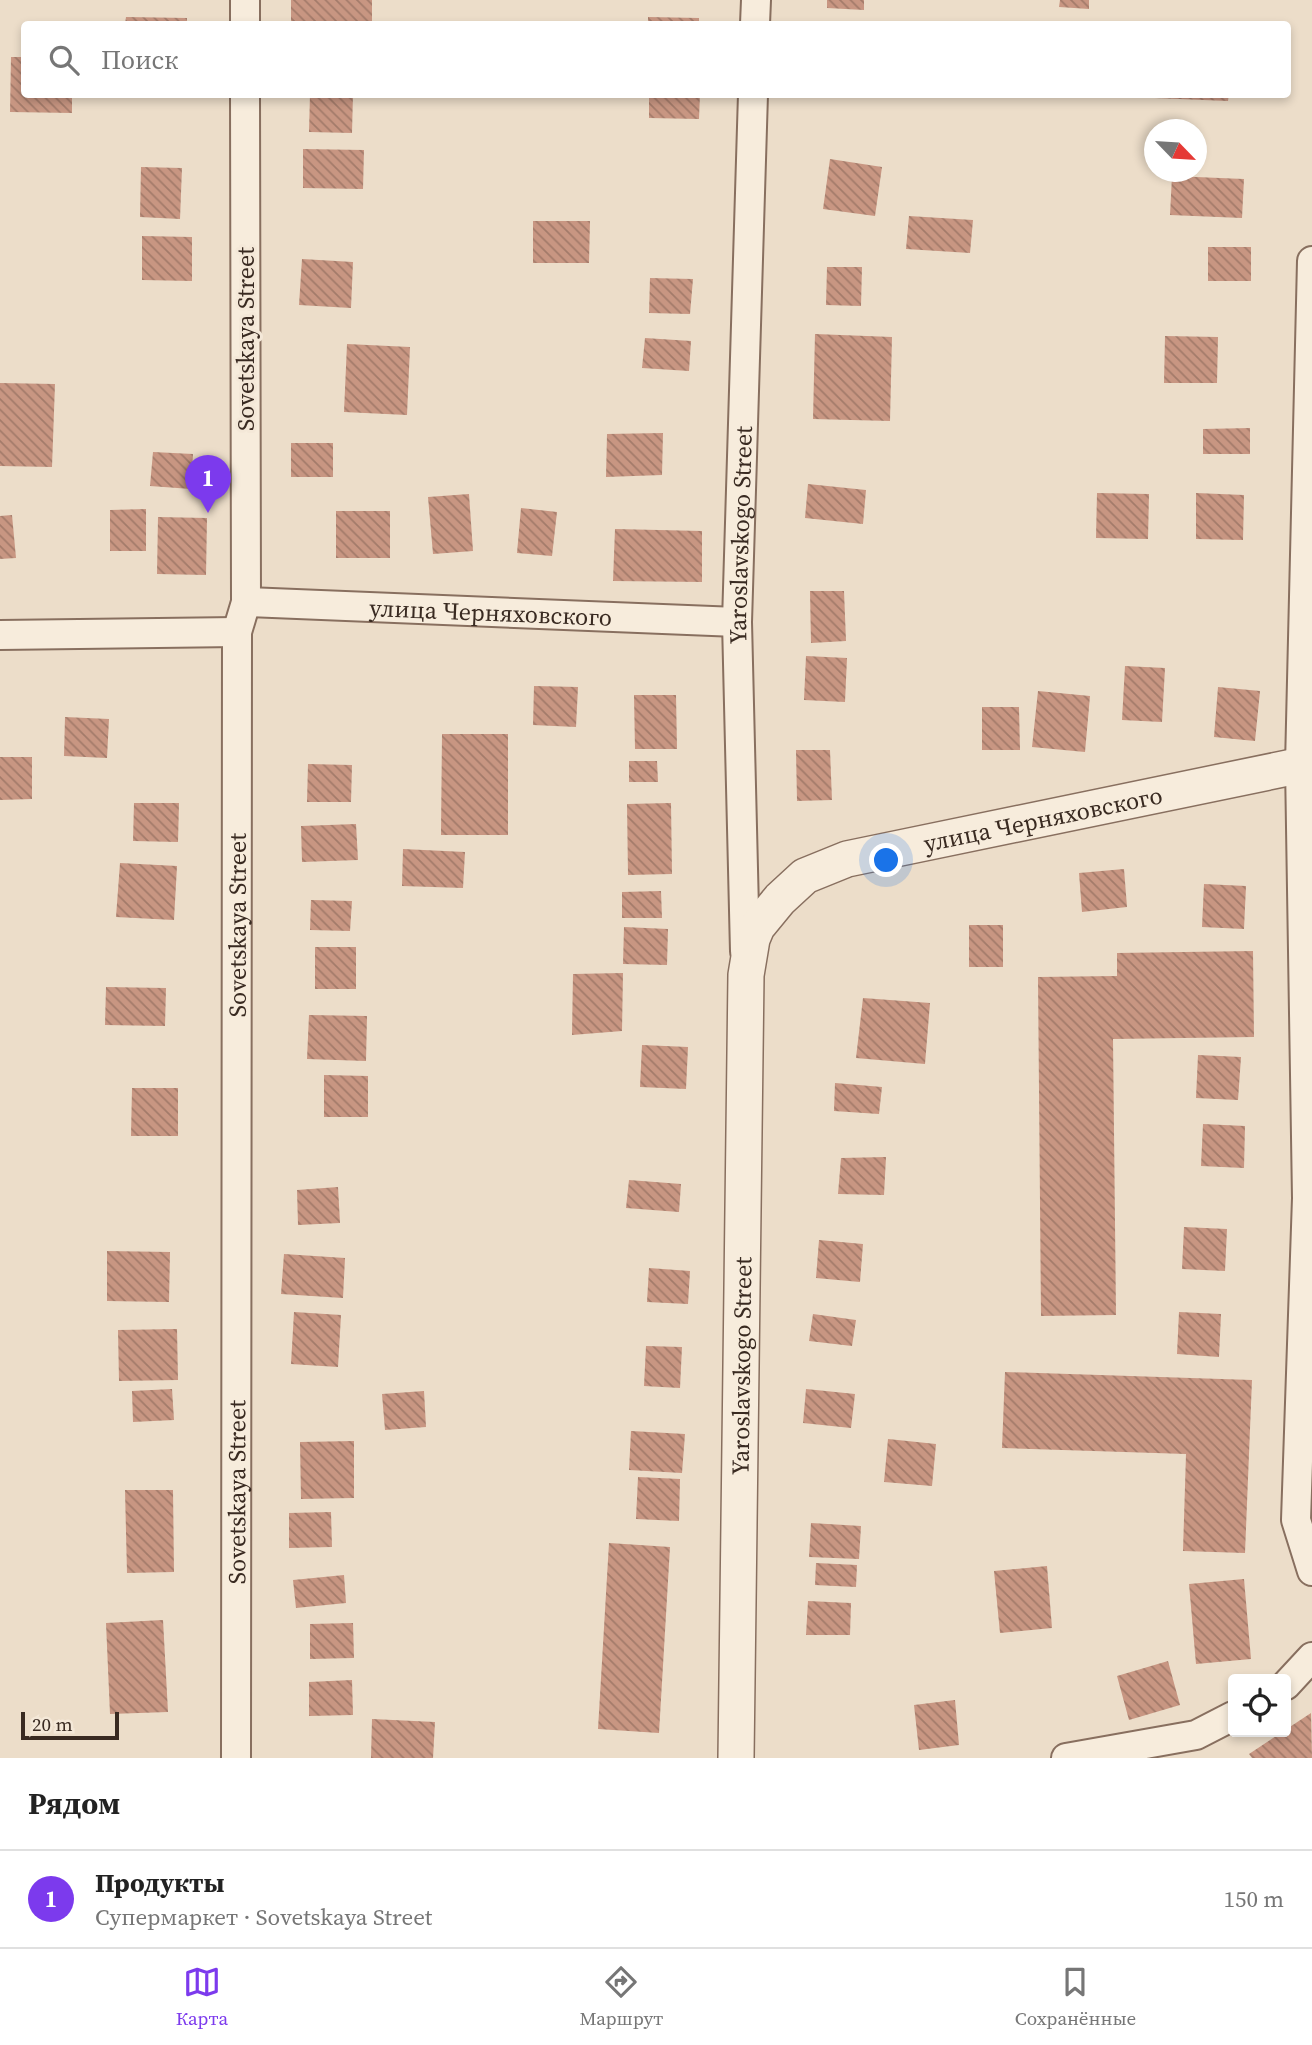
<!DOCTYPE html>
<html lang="ru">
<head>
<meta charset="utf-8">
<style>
	body { margin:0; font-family:"Source Serif 4",serif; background:#f2f2f2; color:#222 }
	.controls { position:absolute; right:21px; bottom:21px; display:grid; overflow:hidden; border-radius:7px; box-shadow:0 4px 10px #0003 }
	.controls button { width:63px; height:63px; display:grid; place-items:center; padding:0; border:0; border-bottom:2px solid #e0e0e0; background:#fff; color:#222; font:35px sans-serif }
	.compass { position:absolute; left:1144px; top:119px; width:63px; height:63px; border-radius:50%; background:#fff; box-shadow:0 4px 10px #0003; rotate:115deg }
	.scale { position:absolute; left:21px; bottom:18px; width:98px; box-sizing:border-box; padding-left:7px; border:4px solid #392a21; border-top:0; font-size:19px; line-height:24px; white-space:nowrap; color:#392a21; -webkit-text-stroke:5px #f4e8d8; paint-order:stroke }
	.you { position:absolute; left:887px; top:861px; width:24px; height:24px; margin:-18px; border:5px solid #fff; border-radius:50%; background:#1a73e8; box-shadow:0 0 0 10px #1a73e833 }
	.badge { display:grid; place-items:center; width:46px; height:46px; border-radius:50%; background:#7c3aed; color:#fff; font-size:23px; font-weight:700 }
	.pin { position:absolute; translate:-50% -58px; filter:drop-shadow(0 2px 4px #0008) }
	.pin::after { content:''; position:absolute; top:37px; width:24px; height:21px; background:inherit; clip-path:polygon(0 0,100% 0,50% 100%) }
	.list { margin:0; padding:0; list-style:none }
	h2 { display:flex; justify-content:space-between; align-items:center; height:91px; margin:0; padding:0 28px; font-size:30px }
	h2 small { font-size:23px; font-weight:400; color:#767676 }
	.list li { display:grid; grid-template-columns:46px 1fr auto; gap:21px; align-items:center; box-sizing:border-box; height:98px; padding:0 28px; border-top:2px solid #e0e0e0 }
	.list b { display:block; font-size:26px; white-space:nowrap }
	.list p { margin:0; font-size:23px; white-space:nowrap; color:#767676 }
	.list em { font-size:23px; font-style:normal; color:#767676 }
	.icon { flex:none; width:38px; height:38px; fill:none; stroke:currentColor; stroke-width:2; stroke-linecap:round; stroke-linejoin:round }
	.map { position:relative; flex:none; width:1312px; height:1758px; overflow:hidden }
	.search { position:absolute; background:#fff; box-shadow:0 4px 10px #0003; left:21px; right:21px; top:21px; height:77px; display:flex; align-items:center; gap:18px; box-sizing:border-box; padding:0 24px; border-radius:7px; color:#767676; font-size:26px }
	.sheet { height:189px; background:#fff }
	nav { display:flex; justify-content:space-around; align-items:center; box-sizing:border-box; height:98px; border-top:2px solid #e0e0e0; background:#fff; font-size:19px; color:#767676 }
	nav a { display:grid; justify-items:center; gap:4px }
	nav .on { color:#7c3aed }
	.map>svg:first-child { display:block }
</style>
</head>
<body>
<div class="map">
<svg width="1312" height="1758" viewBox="0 0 1312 1758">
	<defs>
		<pattern id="building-back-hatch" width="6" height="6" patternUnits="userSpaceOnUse" patternTransform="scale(1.75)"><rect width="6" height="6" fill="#c89682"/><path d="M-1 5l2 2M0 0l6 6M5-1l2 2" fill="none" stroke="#a37b6a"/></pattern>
	</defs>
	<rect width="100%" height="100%" fill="#ecddc9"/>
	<!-- building -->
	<path fill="url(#building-back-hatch)" d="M291,0H372V24H291Z
		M827,0H864V10L827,8Z
		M1060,0H1089V9L1059,7Z
		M126,17L187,18V24H125Z
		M648,17L699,18V24H648Z
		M11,57H24V94H72V113L10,112Z
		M310,94H353L352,133L309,132Z
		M649,94H700L699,119L649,118Z
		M1131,94H1229L1228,101L1130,97Z
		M303,149L364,150L363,189L303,188Z
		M830,159L882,167L875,216L823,209Z
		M141,167L182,168L180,219L140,217Z
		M1172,176L1244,179L1242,218L1170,215Z
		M909,216L973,220L970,253L906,249Z
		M533,221H590L589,263H533Z
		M142,236L192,237V281L142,280Z
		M1208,247H1251V281H1208Z
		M302,259L353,262L351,308L299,305Z
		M827,267H862L861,306L826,305Z
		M650,278L693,279L690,314L649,313Z
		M815,334L892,337L890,421L813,419Z
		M1165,336L1218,337L1217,383H1164Z
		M645,338L691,341L689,371L642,368Z
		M347,344L410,347L407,415L344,412Z
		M0,383L55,384L52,467L0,466Z
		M1250,428V454H1203V429Z
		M663,433L662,475L606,477L607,434Z
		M291,443H333V477H291Z
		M153,452L193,454L191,489L150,486Z
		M808,484L866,490L863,524L805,518Z
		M1097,493L1149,494L1148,539L1096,538Z
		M1196,493L1244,495L1243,540L1196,539Z
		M469,494L473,551L433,554L428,497Z
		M521,508L557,512L552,556L517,553Z
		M146,509V551H110V510Z
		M336,511H390V558H336Z
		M12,515L16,558L0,559V516Z
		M158,517L207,518L206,575L157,574Z
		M615,529L702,531V582L613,581Z
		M810,591H844L846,641L811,643Z
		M806,656L847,658L845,702L804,700Z
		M1125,666L1165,668L1162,722L1122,720Z
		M534,686L578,687L576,727L533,725Z
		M1218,687L1260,691L1255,741L1214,737Z
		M1038,691L1090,696L1085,752L1032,747Z
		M634,695H676L677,749H635Z
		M982,707H1019L1020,750H982Z
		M65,717L109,719L107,758L64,756Z
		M442,734H508V835H441Z
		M796,750H830L832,800L797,801Z
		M0,757H32V799L0,800Z
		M629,761H657L658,782H629Z
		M308,764L352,765L351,802H307Z
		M134,803H179L178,842L133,841Z
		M671,803L672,874L628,875L627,804Z
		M356,824L358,860L302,862L301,826Z
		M403,849L465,852L463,888L402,886Z
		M120,863L177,866L174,920L116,917Z
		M1124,869L1127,907L1082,912L1079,873Z
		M1204,884L1246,886L1244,929L1202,927Z
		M661,891L662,918H622V892Z
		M311,900L352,901L350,931L310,930Z
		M969,925H1003V967H969Z
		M624,927L668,929L667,965L623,964Z
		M315,947H356V989H315Z
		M1253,951L1254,1037L1113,1039L1116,1315L1041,1316L1038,977L1117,976V953Z
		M623,973L622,1031L572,1035L573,974Z
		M106,987L166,988L165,1026L105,1025Z
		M863,998L930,1003L925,1064L856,1058Z
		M309,1015L367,1016L366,1061L307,1059Z
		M642,1045L688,1047L686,1089L640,1087Z
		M1198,1055L1241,1057L1238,1100L1196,1098Z
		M324,1075L368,1076V1117H324Z
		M835,1083L882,1087L879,1114L834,1111Z
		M132,1088H178V1136H131Z
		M1203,1124L1245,1126L1244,1168L1201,1166Z
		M886,1157L884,1195L838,1194L841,1158Z
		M629,1180L681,1184L679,1212L626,1208Z
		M338,1187L340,1223L298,1225L297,1190Z
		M1184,1227L1227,1229L1225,1271L1182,1269Z
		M819,1240L863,1244L860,1282L816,1278Z
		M107,1251L170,1252L169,1302L107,1301Z
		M284,1254L345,1258L343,1298L281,1294Z
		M649,1268L690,1271L688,1304L647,1302Z
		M294,1312L341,1315L338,1367L291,1364Z
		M1179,1312L1221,1314L1219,1357L1177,1354Z
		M813,1314L856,1320L852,1346L809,1341Z
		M177,1329L178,1380L119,1381L118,1330Z
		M646,1346L682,1347L680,1388L644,1386Z
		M1005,1372L1252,1380L1245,1553L1183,1551L1186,1454L1002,1448Z
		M172,1389L174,1420L133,1422L132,1391Z
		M806,1389L855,1394L851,1428L803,1423Z
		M424,1391L426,1427L385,1430L382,1394Z
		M631,1431L685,1434L682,1473L629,1470Z
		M888,1439L936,1444L932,1486L884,1482Z
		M354,1441V1498L301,1499L300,1442Z
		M638,1477L680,1479L679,1521L636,1519Z
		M125,1490H173L174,1572L127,1573Z
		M331,1512L332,1547L289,1548V1513Z
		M811,1523L861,1526L859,1559L809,1557Z
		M609,1543L670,1547L659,1733L598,1729Z
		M816,1563L857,1565L856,1587L815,1585Z
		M1047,1566L1052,1628L1000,1633L994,1571Z
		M344,1575L346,1603L296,1608L293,1580Z
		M1244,1579L1251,1659L1196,1664L1189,1584Z
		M808,1601L851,1603L850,1635H806Z
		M163,1620L168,1712L110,1714L106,1623Z
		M353,1623L354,1658L310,1659V1624Z
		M1168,1661L1180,1705L1129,1720L1117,1676Z
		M352,1680L353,1715L309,1716V1682Z
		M955,1700L959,1745L919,1750L914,1705Z
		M1311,1713L1312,1758H1252L1249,1754Z
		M372,1719L435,1722L433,1758H371Z"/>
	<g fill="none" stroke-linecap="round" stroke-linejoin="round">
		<defs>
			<g id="minor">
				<path d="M245,0V24"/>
				<path d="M755,24L756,0"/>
				<path d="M1312,261L1300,765L1307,1198L1296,1520L1312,1571"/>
				<path id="s1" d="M246,602L737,622"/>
				<path d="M0,635L237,632"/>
				<path id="s2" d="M745,951L737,622L753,94"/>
				<path d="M1286,1685L1312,1657"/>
				<path id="s3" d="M236,1758L237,632L246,602L245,94"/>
				<path d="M1066,1758L1196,1735L1233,1716"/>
			</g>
			<g id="tertiary">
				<path id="s4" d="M736,1758L746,975L752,939L757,927L780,899L805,876L847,859L1312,763"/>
			</g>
		</defs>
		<!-- minor casing -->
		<use href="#minor" stroke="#886f5f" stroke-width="32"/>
		<!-- tertiary casing -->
		<use href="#tertiary" stroke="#886f5f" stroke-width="38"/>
		<!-- minor -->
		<use href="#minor" stroke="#f7ecdc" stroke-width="28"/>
		<!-- tertiary -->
		<use href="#tertiary" stroke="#f7ecdc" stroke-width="35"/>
	</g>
	<g text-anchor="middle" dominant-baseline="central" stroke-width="6" stroke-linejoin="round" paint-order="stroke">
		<!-- street labels -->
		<g font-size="24" fill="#392a21" stroke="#f4e8d8">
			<text transform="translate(245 339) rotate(-90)">Sovetskaya Street</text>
			<text stroke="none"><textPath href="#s2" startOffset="416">Yaroslavskogo Street</textPath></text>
			<text stroke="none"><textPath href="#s1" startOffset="245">улица Черняховского</textPath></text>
			<text stroke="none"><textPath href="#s4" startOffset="1148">улица Черняховского</textPath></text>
			<text stroke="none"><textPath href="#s3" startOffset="833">Sovetskaya Street</textPath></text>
			<text stroke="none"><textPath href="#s4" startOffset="392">Yaroslavskogo Street</textPath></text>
			<text stroke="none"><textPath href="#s3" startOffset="266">Sovetskaya Street</textPath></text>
		</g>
	</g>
</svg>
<div class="controls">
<button><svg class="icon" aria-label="locate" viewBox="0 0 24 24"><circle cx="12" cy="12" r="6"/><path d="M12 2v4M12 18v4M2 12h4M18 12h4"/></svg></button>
</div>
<svg class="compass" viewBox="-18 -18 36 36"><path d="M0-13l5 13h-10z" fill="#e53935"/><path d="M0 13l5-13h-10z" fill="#767676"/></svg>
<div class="scale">20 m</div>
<div class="you"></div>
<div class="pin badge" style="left:208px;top:513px">1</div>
<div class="search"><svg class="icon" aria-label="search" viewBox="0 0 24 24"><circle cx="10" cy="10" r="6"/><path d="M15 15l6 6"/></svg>Поиск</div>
</div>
<section class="sheet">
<h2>Рядом<small></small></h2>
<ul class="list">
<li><span class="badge">1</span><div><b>Продукты</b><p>Супермаркет · Sovetskaya Street</p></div><em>150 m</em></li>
</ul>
</section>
<nav>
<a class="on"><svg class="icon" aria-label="map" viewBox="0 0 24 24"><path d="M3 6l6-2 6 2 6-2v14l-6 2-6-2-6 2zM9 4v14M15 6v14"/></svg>Карта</a>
<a><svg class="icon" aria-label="directions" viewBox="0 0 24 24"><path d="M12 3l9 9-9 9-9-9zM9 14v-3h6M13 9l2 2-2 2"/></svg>Маршрут</a>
<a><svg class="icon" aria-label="saved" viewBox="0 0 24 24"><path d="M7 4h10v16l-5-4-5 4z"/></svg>Сохранённые</a>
</nav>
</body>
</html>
